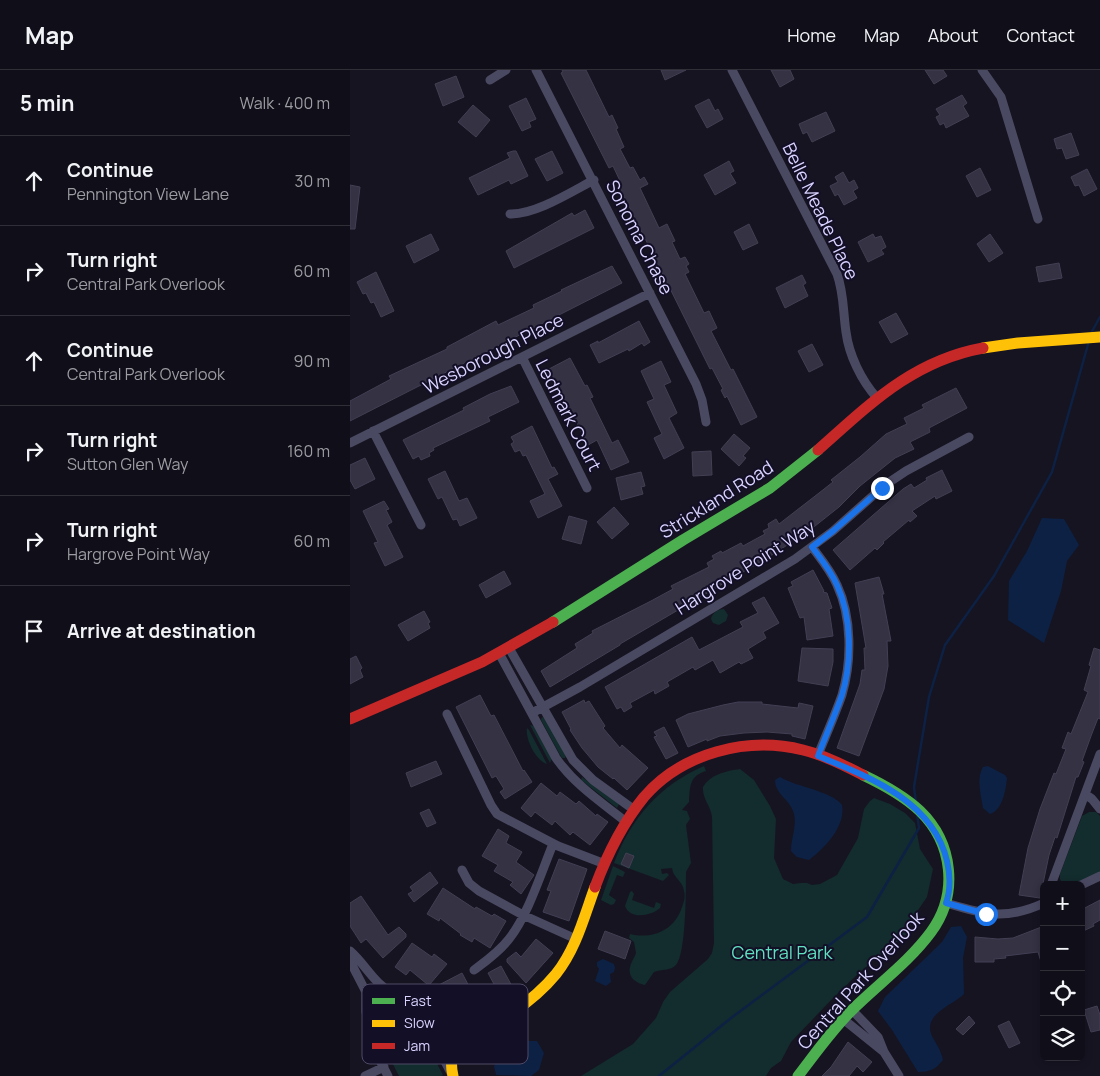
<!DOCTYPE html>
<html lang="en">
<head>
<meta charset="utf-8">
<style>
	body { margin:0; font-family:Manrope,sans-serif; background:#191822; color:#f1f3f6 }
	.controls { position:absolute; right:15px; bottom:15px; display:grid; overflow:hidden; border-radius:8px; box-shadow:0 2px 8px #0003 }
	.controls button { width:45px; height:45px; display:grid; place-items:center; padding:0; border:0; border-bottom:1px solid #302f38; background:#100f19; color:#f1f3f6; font:25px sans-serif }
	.stop { position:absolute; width:15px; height:15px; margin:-11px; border:4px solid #1a73e8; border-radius:50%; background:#fff }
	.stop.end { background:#1a73e8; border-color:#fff; box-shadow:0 1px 5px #0008 }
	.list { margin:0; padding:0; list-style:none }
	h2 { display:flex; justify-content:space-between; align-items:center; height:65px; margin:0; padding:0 20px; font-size:21px }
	h2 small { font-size:16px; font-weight:400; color:#9c9ca2 }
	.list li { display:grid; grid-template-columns:32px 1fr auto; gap:15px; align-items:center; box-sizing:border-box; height:90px; padding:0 20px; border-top:1px solid #302f38 }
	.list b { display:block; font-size:19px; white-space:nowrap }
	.list p { margin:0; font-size:16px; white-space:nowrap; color:#9c9ca2 }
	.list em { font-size:16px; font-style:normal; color:#9c9ca2 }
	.icon { flex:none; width:28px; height:28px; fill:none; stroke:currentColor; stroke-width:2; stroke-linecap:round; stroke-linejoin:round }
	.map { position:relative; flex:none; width:750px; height:1006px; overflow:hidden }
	header { display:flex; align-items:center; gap:30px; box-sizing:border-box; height:70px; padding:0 25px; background:#100f19; border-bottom:1px solid #302f38 }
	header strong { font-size:24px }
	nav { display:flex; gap:28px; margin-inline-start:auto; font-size:18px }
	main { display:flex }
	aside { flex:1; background:#100f19 }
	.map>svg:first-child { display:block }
</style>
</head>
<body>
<header>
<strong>Map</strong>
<nav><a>Home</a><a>Map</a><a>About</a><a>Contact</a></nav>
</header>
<main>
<aside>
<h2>5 min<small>Walk · 400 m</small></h2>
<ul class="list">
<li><svg class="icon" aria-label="ahead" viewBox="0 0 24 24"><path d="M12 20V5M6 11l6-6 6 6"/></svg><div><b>Continue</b><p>Pennington View Lane</p></div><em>30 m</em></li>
<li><svg class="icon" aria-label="right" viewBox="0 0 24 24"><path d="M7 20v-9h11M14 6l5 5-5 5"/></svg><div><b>Turn right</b><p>Central Park Overlook</p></div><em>60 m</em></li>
<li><svg class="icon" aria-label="ahead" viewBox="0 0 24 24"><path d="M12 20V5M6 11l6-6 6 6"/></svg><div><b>Continue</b><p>Central Park Overlook</p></div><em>90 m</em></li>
<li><svg class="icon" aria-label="right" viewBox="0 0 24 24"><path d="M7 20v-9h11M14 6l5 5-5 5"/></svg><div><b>Turn right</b><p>Sutton Glen Way</p></div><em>160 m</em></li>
<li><svg class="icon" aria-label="right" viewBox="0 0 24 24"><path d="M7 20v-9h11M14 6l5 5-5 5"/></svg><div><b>Turn right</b><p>Hargrove Point Way</p></div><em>60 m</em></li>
<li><svg class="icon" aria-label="arrive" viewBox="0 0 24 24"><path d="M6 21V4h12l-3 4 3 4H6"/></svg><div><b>Arrive at destination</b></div></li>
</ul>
</aside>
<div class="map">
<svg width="750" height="1006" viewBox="0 0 750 1006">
	<rect width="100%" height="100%" fill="#161421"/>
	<!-- green -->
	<path fill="#132c2d" d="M374,539L378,545L376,551L369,555L363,553L361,549C362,543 368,539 374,539Z
		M192,647L194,648L216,685L215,688H212L209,683L191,650Z
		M180,655L184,656L202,688L200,693Z
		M177,658L179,660L197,694C186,691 175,669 177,658Z
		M354,696L356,701C339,706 340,717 339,732L332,740L337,741L340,749L336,755L341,793L336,802C336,820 336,884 326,895C320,901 312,899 304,902L295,915C285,913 276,906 281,894C282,890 285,887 286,883L284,872L279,868L280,864C301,869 322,862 331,840C333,834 336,828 334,821C333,811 323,808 322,798L311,799L312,804L317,803L319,805L313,811L264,793C281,748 310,715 354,696Z
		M390,699L404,710L420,736L426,749L424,788L433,809L443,814L451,813H457L462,815L470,814L487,805L508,768L514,739L520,731L524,728L540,734L555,743L565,753L570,779L583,799L577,827L564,846L557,864L511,901L483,928L441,972L431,991L421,998L416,1006H231L283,974L306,948L313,932L320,922L358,889L362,883L364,873L362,747C361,736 352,729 353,717C361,704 376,701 390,699Z
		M232,707L269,734L267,738L231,710Z
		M739,742H746L750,746V805L730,815H713L710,809V804L732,746Z
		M263,796L275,802L273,807L267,805L259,825L266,830L264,834L261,835L251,830Z
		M282,821L284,824L282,830L304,838L306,832L311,834L310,838C301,846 280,850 275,836L280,822Z
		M68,957L93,1005L91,1006H49L33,975Z"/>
	<!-- water -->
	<path fill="#0d2144" d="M692,448L714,449L729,475L717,491L711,521L694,573L658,550L659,511L677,481Z
		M638,696L655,705L657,708C656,720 652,741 640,744L633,738C631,725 626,709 633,697Z
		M430,707C446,717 482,721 492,735C496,756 475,778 459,790L447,787L441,781C441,767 448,754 443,741C439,729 425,724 425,710Z
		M611,856L617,867L613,888L614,924C602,936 572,944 582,966C586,974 591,980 593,990C586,999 580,1002 568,1002L542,960L528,941L535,927L592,872L601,857Z
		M253,889L264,894L265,898L264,902L260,904L261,912L256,916L245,911L249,899L247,896V892Z
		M179,971H187L194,983L189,1000L181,1006L146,1005L144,996L154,981Z"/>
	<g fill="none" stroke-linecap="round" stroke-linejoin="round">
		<!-- stream -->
		<path stroke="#0d2144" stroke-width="2.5" d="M740,265L750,247
			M566,733L564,717L579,627L595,575L644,506L702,402L739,271
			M309,1006L381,948L517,847L569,758L567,743"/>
	</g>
	<!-- building -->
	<path fill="#343243" stroke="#433f54" d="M212,0H236L259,47L262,45L268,58L266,59L274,77L270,79L280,98L283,97L290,110L294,107L298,114L290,118L309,158L317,154L325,171L322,172L330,189L335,187L339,194L336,196L339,202L335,204L354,243L359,241L367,258L361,261L381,300L383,299L407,347L391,355L377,326L375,328L371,320L373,319L362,298L360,299L268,114L271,113L263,96L259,98L211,3L213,2Z
		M311,0H336L315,10Z
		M421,0H440L444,9L430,17Z
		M575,0H593L597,6L584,14Z
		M106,6L114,27L93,36L85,14Z
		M612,25L617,33L613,36L619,46L596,58L594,53L590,55L586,47L590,45L586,39Z
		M176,28L186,49L179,52L181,57L172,61L159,36Z
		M359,29L365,41L368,39L373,49L357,58L345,36Z
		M123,35L140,50L126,67L108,52Z
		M476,42L485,61L462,72L457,62L453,64L449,54Z
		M721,63L729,85L716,89L712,78L707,79L704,69Z
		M163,81H166L178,106L161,114L159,110L128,125L119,108L160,88L157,83Z
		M202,81L213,103L197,111L185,89Z
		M379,91L384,101L380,103L386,113L365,125L354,105Z
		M630,98L641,120L627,127L616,106Z
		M737,99L747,119L734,126L729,115L725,116L721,107Z
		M493,102L499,113L504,110L508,118L503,121L507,128L494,135L488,124L485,126L480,116L488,112L485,107Z
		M0,115L10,117L5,159H0Z
		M235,140L244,158L164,198L156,181L222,143L224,146Z
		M399,154L408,173L393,180L384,162Z
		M81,164L89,180L64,193L56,176Z
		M523,164L525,168L531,166L536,177L531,180L534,184L518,192L508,172Z
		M640,164L653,183L639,192L627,174Z
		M709,193L712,208L689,212L686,197Z
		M262,196L272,213L0,351V331L41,309L39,306L97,279V277L146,251L148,255L184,238L183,235L212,221L211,220Z
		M26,202L44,241L31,247L24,232L21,233L16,223L13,224L7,212Z
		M452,205L456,213L453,215L458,226L435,238L426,218Z
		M546,243L558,264L541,273L529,252Z
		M289,251L300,272L294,276L292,273L279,281L278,279L249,293L240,275L248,271V273Z
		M462,274L473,295L459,302L448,281Z
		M220,288L235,316L237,315L243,327L240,328L262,373L268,370L279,392L261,400L247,370L238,375L199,299Z
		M311,291L321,312L314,315L327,343L319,348L334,378L314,389L304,368L312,364L297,332L304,329L291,301Z
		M161,316L169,332L138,347L140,351L83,378L84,380L79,383L80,386L71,390L69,386L63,389L53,370L114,340L113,338L140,324Z
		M606,318L617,338L579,358L580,362L560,372L564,379L545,388L510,416L489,437L460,460L422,485L270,574V575L200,617L191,601L227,578L225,574L243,563L242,561L301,531L323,519L321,516L359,497L357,493L364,489L362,486L371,481L372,483L391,473L393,476L415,464L413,461L419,458L418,454L426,449L429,454L469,423L483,412L481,410L510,387L536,364L557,354L554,348L574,338L572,335Z
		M182,356L202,398L204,397L208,404L198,409L212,436L188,448L180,431L195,424L176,385L173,386L170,380L165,382L161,374L164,372L161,367Z
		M384,364L400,378L393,386L396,388L389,396L371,379Z
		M361,381L362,405L343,406L342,382Z
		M15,388L25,409L5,419L0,410V395Z
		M592,400L602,421L586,429L585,426L562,441L567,446L560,452L559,450L533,472L534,473L527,480L525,478L500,500L483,480L553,419L561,414L564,418L577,410L576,408Z
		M95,401L109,431L117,428L127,448L110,456L107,449L103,450L92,427L88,429L78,409Z
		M291,402L295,416L291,417L293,424L271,430L266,408Z
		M34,431L39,439L36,440L42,452L37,455L53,487L35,496L24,473L28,472L13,441Z
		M264,437L279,454L262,469L247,452Z
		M219,446L237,451L231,474L212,469Z
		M463,500L474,521L473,522L477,523L482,538L479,539L483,566L457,570L454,547L450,548L438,518L443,516L441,512Z
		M154,501L161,514L136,528L129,515Z
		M529,507L534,524H532L541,571H537L538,596L534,619L509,686L487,678L510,614L512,600H515L514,578H516L505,513Z
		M414,527L429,553L413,562L416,568L398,579L403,588L391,594L389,592L370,603L363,590L345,600L343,597L317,612L319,616L305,624L304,620L280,633L282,637L274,642L271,637L267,639L255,617L342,567L349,580L393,557L390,552L408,543L402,533Z
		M74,541L80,552L78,553L80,558L58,571L48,555Z
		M452,578L483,579V592L478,616L448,611Z
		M744,578L750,580V649L748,648L741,666L732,691L734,692L728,707H726L707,768L705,767L699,785L690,828L669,825L678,778L690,739L704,703L706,704L716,679L712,678L718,662L721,664L738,622L734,620L741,596L739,595Z
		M6,586L12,598L10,600L13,607L0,614V589Z
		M130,625L141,646L144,645L173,701L174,700L182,712L155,729L150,722L154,719L146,706L142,708L106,637Z
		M234,630L235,633L239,631L255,656L253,658L270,678L272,675L298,698L277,720L264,708L263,709L248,697L232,678L220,660L221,659L212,642Z
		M388,632H412V634L448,638L449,633L463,636L455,669L442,666V664L417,662L394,663L370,666L357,671V669L338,677L326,650L338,644L373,635Z
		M314,657L328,683L316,689L304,667L307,666L304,662Z
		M86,691L92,704L61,717L56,703Z
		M191,713L207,726L210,722L226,734L229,731L246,746L247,744L258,752L240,775L223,762L220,765L205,751L202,755L185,742L181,747L171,738Z
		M79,739L86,753L77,757L70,743Z
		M148,759L159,766L156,773L172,782L166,792L184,805L171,824L160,815L163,812L144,801L148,795L132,786Z
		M276,783L284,786L279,798L271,794Z
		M209,789L237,799L219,851L193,842L201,821L197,820Z
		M80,802L88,813L64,832L58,824L63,821L60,817Z
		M93,818L125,839L126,837L142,846L144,844L156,851L140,878L124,868L122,872L110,865L111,864L90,848L89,851L77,844Z
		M11,826L38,865L49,857L56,864V867L33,888L16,869L11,873L0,856V833Z
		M750,830V850L743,854L744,856L731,862V840Z
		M694,856V895H692L688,882L655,886L656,888L644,889V892H625V867L648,869L663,868Z
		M255,861L281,871L275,889L248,879Z
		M186,869L203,883L176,913L157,892V889L166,882L171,887Z
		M62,873L82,887L84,884L97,894L80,914H77L60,900L56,905L45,897Z
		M151,896L164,920L151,927L138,903Z
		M112,903L122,922L124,921L130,933L101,948L85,917Z
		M747,936L750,945V960L741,962L734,940Z
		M619,946L625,953L613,965L606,959Z
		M659,951L670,973L659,978L648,956Z
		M498,972L522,992L513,1002L507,996L499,1006H472L481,997Z"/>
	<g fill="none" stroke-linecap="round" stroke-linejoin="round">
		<!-- street -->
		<path stroke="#4a4962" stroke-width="9" d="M186,0L346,314L352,330L356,352
			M382,0L487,204C494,223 493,242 496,262C499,285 511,310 527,328
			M632,0L651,27L688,149
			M140,10L156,0
			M160,144C185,145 221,122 244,110
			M172,287L237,418
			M23,361L71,455
			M0,373L300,223
			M462,477C471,489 481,501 487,515C502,547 502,591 492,625C485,645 476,665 468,685
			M159,578L223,690L243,710L283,739
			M149,583L206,688C224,714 251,732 275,751
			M182,643L230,617L445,489L483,461L535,415L556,401L619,367
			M97,644L141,735L147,744L208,776L255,794
			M735,724L742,729L750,739
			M112,800L119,813L129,821L173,845L226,869
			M701,815L750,684
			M731,815L750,806
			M596,833C634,844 655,851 694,833
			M0,881C16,895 24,914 44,924
			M0,891L16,922V942
			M124,900C136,891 149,882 159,869C178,845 191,803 203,774
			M493,949L534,982L528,967L502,940
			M76,954L85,960L95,962H104L134,947L170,933
			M534,982L549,1006
			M15,1006L34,997
			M38,1006C25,981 0,942 35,926C46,922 55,925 64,932L101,1003"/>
		<!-- fast -->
		<path stroke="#4caf50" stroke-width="11" d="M203,552L333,470L420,418L468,380
			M448,1006C465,984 481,961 501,941C527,915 559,892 581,862C609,824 603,773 570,741C554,726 532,714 513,705"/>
		<!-- slow -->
		<path stroke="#ffc107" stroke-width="11" d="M633,278L668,273L750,267
			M103,1006C101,997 100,988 105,980C113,967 128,964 140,957C164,943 188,926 206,904C226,879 234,847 245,817"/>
		<!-- jam -->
		<path stroke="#c62828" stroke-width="11" d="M468,380C519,335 562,291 633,278
			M0,649L132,592L203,552
			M245,817C257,785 272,754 294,727C332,683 397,666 453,680C474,685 494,695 513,705"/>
	</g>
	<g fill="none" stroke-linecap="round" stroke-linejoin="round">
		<!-- route -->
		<path stroke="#1a73e8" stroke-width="6" d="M532,418L483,461L462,477C471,489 481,501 487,515C502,547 502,592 492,625C485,645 476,665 468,686C519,707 583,731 597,791C600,804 601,819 596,833L636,844"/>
	</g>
	<g text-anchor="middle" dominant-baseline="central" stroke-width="4" stroke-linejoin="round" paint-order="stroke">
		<!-- street labels -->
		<g font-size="18" fill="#d9d4ff" stroke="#130f26">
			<text transform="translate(471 141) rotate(64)">Belle Meade Place</text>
			<text transform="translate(290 167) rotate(63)">Sonoma Chase</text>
			<text transform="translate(143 283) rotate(-27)">Wesborough Place</text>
			<text transform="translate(219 345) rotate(63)">Ledmark Court</text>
			<text transform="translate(366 429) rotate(-32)">Strickland Road</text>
			<text transform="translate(395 497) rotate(-32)">Hargrove Point Way</text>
			<text transform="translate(510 910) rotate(-48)">Central Park Overlook</text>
		</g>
		<!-- park labels -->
		<g font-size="18" fill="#5fe0c0" stroke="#130f26">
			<text x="432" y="882">Central Park</text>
		</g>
	</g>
	<!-- legend -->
	<rect x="12" y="914" width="166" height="80" rx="8" fill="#130f26" stroke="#4e4a67" stroke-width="1"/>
	<rect x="22" y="928" width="23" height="6" fill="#4caf50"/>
	<rect x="22" y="950" width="23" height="7" fill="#ffc107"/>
	<rect x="22" y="973" width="23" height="6" fill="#c62828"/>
	<g font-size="14" fill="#d9d4ff">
		<text x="54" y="936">Fast</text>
		<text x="54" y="958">Slow</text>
		<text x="54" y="981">Jam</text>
	</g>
</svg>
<div class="controls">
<button>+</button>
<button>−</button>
<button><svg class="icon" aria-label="locate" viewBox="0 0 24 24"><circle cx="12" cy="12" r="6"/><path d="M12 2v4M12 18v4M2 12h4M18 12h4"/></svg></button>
<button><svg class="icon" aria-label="layers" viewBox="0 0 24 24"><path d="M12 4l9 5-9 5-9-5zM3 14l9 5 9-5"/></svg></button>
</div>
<div class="stop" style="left:636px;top:844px"></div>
<div class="stop end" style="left:532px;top:418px"></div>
</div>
</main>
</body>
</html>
